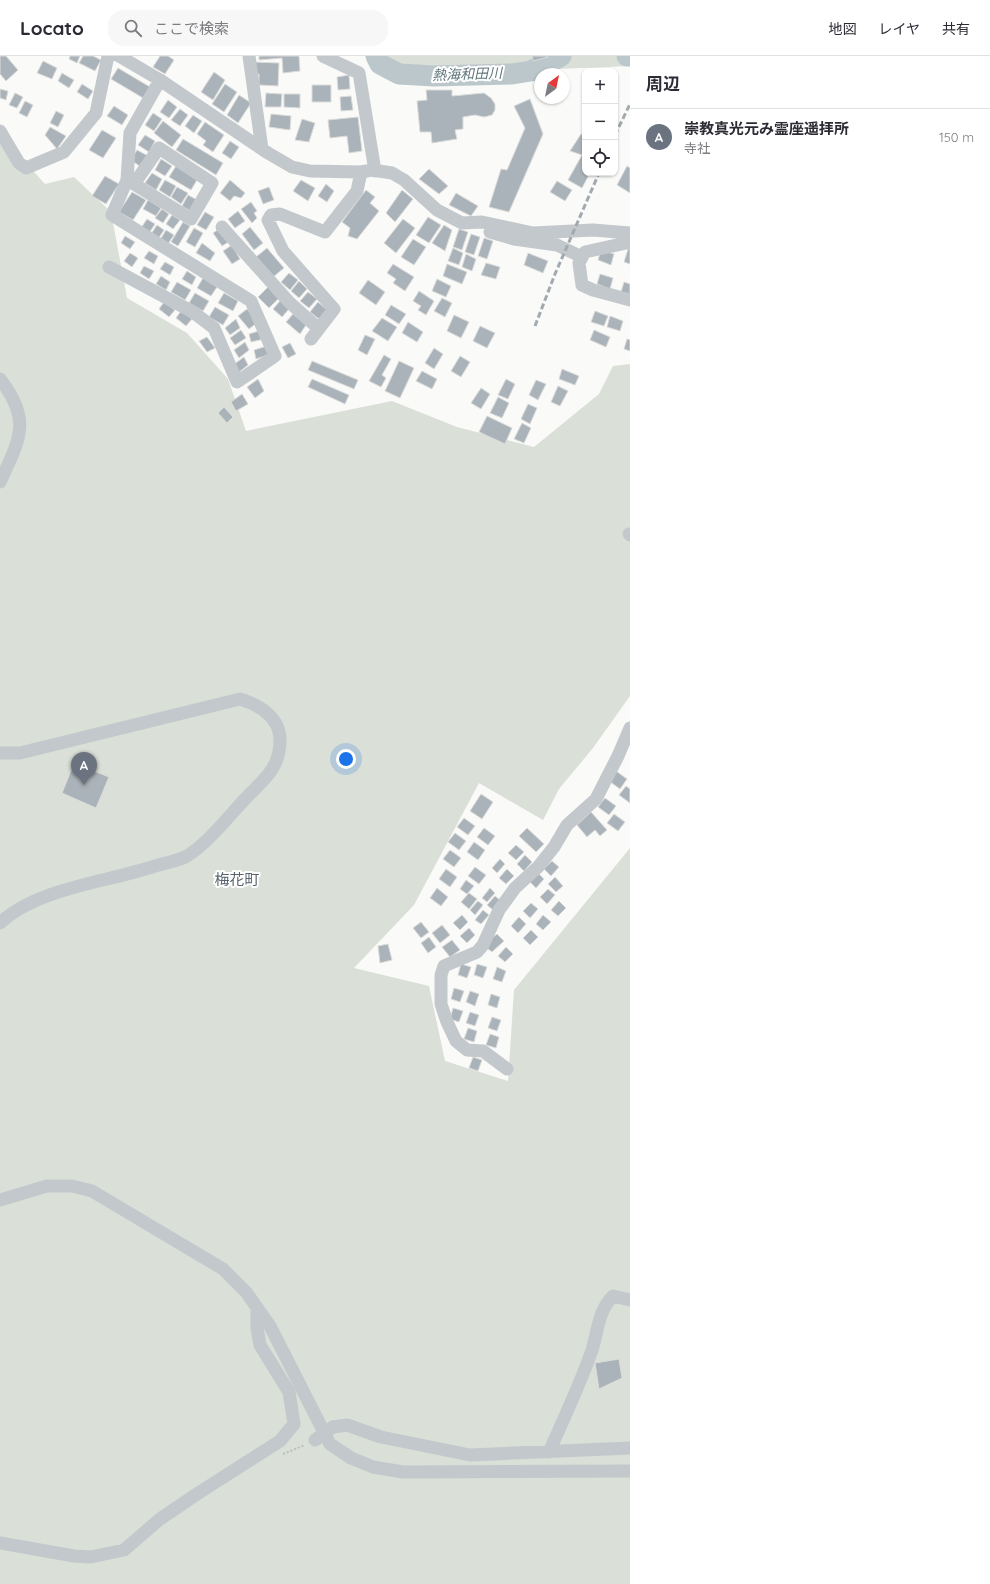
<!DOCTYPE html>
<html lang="ja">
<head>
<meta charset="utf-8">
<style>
	body { margin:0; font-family:Quicksand,"Noto Sans JP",sans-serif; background:#f7f7f7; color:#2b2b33 }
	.controls { position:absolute; right:12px; top:12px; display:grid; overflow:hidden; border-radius:8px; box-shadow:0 1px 3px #0004 }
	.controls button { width:36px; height:36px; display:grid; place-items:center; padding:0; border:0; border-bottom:1px solid #e1e1e2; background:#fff; color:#2b2b33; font:20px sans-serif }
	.compass { position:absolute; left:534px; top:12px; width:36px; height:36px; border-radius:50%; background:#fff; box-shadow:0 1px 3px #0004; rotate:33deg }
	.you { position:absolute; left:346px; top:703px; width:14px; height:14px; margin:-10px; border:3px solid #fff; border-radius:50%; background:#1a73e8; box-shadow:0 0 0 6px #1a73e833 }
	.badge { display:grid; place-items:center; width:26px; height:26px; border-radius:50%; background:#1a73e8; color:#fff; font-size:13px; font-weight:700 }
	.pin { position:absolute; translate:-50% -33px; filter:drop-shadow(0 1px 2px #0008) }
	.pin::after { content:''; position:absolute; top:21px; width:14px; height:12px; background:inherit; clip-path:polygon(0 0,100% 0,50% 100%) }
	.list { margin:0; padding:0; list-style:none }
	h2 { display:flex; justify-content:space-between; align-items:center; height:52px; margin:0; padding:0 16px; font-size:17px }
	h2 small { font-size:13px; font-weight:400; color:#7c7c81 }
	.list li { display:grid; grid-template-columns:26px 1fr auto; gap:12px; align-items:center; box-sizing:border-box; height:56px; padding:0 16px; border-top:1px solid #e1e1e2 }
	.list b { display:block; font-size:15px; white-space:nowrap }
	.list p { margin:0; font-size:13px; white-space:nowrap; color:#7c7c81 }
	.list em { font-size:13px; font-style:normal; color:#7c7c81 }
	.icon { flex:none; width:22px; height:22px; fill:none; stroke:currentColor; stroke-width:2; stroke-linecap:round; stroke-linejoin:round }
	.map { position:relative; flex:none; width:630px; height:1528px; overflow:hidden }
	header { display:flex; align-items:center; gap:24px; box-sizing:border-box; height:56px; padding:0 20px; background:#fff; border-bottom:1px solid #e1e1e2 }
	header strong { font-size:19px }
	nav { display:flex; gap:22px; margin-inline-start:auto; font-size:14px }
	.search { width:280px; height:36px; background:#f7f7f7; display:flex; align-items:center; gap:10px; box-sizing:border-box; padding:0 14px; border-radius:16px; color:#7c7c81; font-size:15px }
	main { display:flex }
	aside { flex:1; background:#fff }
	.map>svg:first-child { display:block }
</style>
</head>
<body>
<header>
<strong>Locato</strong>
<div class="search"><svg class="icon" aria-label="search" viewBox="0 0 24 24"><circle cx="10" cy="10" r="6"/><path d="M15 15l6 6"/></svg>ここで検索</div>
<nav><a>地図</a><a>レイヤ</a><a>共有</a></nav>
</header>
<main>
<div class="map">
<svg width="630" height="1528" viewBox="0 0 630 1528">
	<rect width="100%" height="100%" fill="#fafaf8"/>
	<!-- green -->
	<path fill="#dadfd7" d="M377,0H630V10L509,15L379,11Z
		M0,78L45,128L74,121L111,156L127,242L187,277L228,323L246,375L392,345L457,371L534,391L599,338L613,310L630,308V640L593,692L559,733L543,764L479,727L414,849L354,912L429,930L445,1005L508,1025L514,934L630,792V1528H0Z"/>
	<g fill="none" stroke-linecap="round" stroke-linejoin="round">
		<!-- river -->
		<path stroke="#bbc7cb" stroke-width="21" d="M376,0L380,8L399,18L434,20L512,18L531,15L561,0
			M627,0H630"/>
	</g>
	<!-- building -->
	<path fill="#aab3b9" stroke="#dcdcda" d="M0,0H6L18,14L6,25L0,18Z
		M70,0H80L77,7L69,3Z
		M83,0H93L101,4L95,15L79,7Z
		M160,0H168L174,4L165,18L153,11Z
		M259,0H299L300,15L283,17L282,2L259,4Z
		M532,0H547L548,1L533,5Z
		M43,5L57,12L52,23L37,17Z
		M251,6L279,7L278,30L259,29V18H250Z
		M118,12L150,31L143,42L111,23Z
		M214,16L225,24L213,44L201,36Z
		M62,17L74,24L69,32L58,25Z
		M349,19L350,33L338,34L337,21Z
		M82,28L93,35L88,43L77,36Z
		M225,28L237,36L224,56L212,48Z
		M312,29H331V46H312Z
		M0,33L8,35L6,44L0,42Z
		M426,34H452V40L484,37L491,42L495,48V54L492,59L484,61L475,59L463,61V73L455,74L457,83L432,87L431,76H420L417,45L427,44Z
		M15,37L23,41L17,52L9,49Z
		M266,37L282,38L281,51H265Z
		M284,38H300V52L284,51Z
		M239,39L251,47L238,67L227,59Z
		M351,40L353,54L341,55L340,41Z
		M530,43L543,78L509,156L489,151L501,113L507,114L525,72L514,50Z
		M168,44L177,51L169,62L160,56Z
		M25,45L33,49L27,61L19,57Z
		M114,50L128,59L122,69L107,60Z
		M180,53L188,59L180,70L171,64Z
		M56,55L64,59L58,71L50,67Z
		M153,57L162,63L154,75L145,69Z
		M271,58L291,60L290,74L269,71Z
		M193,59L202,65L194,77L185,70Z
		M358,61L362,95L349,97L347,80L330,82L328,64Z
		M302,63L315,67L309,86L295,84Z
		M163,65L181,79L172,91L154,77Z
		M205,66L224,79L213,96L203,89L206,85L197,78Z
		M50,71L66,80L57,93L45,79Z
		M102,74L116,82L103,102L89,94Z
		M581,78L585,80V117H590L582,132L568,124L582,99L570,95Z
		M145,79L155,85L149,96L138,89Z
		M183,83L223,107L216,119L176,94Z
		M230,85L239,91L231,103L222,97Z
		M137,94L148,100L141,111L131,104Z
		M161,103L172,110L165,120L155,114Z
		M176,110L197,124L191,134L169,121Z
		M627,110L630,112V137L617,129Z
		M429,113L448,130L439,138L419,123Z
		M152,117L162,123L156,134L145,127Z
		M105,120L119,128L106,148L92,140Z
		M165,124L176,130L170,141L159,134Z
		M230,124L245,137L241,142L234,140L230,145L220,137Z
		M301,124L315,132L308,145L293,135Z
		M557,125L572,134L565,145L550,136Z
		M326,128L334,135L327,146L318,140Z
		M177,131L188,137L181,148L171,141Z
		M269,131L274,144L263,148L258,135Z
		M366,134L375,141L370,147L379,155L357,183L348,180L350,172L342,166Z
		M402,134L413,143L395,166L386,157Z
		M132,136L146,144L133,164L119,156Z
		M456,137L478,150L471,160L449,149Z
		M188,139L199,145L192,156L182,150Z
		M148,144L161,152L156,160L143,153Z
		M251,146L257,155L254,157L257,162L252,167L241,153Z
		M162,153L169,158L163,167L155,162Z
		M238,155L245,165L235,172L228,163Z
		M205,156L214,161L206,174L197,169Z
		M172,159L180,164L173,173L166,168Z
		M428,161L441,169L429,187L416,179Z
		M147,163L155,168L149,177L141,172Z
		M403,163L415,172L396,197L384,187Z
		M183,166L190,170L178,190L171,186Z
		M157,169L164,174L158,183L151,178Z
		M444,169L452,174L445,195L432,187Z
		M222,171L230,185L222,190L213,177Z
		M250,171L263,187L254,194L242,178Z
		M194,172L203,177L195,191L186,186Z
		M459,173L468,176L462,194L453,191Z
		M166,174L174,179L167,189L160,184Z
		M471,178L480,181L474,199L465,196Z
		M125,180L135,186L130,193L121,187Z
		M484,182L493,185L487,203L478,200Z
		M413,183L426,191L414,209L401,201Z
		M202,187L215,197L210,205L196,197Z
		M232,189L240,203L232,208L223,195Z
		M629,190H630V208L624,206Z
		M267,192L284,212L273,221L256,201Z
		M453,192L463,197L459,209L448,205Z
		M601,194L614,198L611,209L598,204Z
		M149,195L158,200L154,208L144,202Z
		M130,197L138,202L132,211L124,205Z
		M528,197L548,205L543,217L524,209Z
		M466,198L476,203L472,215L462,211Z
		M165,206L174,211L170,219L160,213Z
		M486,207L500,211L496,223L481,219Z
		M393,208L414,221L405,235L393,227L396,223L387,217Z
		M447,208L467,216L462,228L443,220Z
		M144,210L154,215L149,223L140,217Z
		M187,215L196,221L192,229L182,223Z
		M289,217L298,224L290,234L281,226Z
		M600,218L613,222L610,233L597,228Z
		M161,220L170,226L166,234L156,228Z
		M203,222L217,231L211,240L197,232Z
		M437,223L451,230L446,241L432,235Z
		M368,224L385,236L376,249L359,237Z
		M299,225L307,233L299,242L291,235Z
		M177,226L191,234L185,244L171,236Z
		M624,226L630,228V239L621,236Z
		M269,230L280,241L269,252L258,241Z
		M419,235L434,245L426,259L418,254L421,250L413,245Z
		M308,236L317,243L309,252L300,245Z
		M195,237L209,245L203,255L189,247Z
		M224,237L238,245L233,255L218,247Z
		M442,242L452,247L445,261L434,255Z
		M280,245L289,253L282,261L273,253Z
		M164,246L175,254L169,261L159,253Z
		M318,246L327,254L319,263L310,256Z
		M391,249L406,258L399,268L385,259Z
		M215,251L229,259L223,269L209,261Z
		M247,253L258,266L249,273L238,260Z
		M181,255L192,263L186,270L176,262Z
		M595,255L608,260L604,270L591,266Z
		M293,258L306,269L300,278L286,266Z
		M454,259L469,266L461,282L447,275Z
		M610,260L623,265L620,275L607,271Z
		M382,262L397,271L388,285L372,275Z
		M236,263L240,272L230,279L225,272Z
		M408,266L423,276L417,286L402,277Z
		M480,270L495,277L487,292L473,285Z
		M241,274L246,282L235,289L230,282Z
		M262,274L264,283L251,286L249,278Z
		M594,274L610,281L606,291L590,284Z
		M365,279L375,283L367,299L358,294Z
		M207,281L215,292L207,296L199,285Z
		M627,283L630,284V295L624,293Z
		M245,286L249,294L239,302L234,294Z
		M290,287L296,298L288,302L282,291Z
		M267,290L268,299L256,303L254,294Z
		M434,292L443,298L434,313L425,307Z
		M384,299L391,303L382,319L386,322L381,331L369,325Z
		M460,300L470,306L461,321L451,315Z
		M244,301L248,309L238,317L233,309Z
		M312,305L358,324L354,333L308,314Z
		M399,305L414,312L400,342L385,335Z
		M562,313L579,320L575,329L559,323Z
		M422,315L437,323L432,333L416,325Z
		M258,323L264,335L255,342L247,331Z
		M312,323L349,339L345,348L308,331Z
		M506,323L515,328L508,343L498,339Z
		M536,324L546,328L538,344L529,339Z
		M558,330L568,335L560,350L551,346Z
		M481,332L490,338L481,353L471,347Z
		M242,338L248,348L236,355L231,346Z
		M498,341L509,347L502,362L490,357Z
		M528,348L537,352L530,368L521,363Z
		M224,351L233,361L227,367L218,357Z
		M487,360L512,372L505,388L479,376Z
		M522,367L531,372L524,387L514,383Z
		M74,707L109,721L96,752L62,737Z
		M616,715L627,723L620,733L609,725Z
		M626,730L630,733V747L619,739Z
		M481,738L493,746L482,763L470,755Z
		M605,742L616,750L609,759L598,751Z
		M591,756L607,774L600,780L595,774L587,781L577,769Z
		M614,758L625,766L618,775L607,767Z
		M464,762L475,770L468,779L457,771Z
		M484,772L495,780L488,789L477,781Z
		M527,772L544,788L536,796L519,780Z
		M455,777L466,785L459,794L448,786Z
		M474,786L485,794L478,804L467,796Z
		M516,789L524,796L516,804L508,797Z
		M450,794L461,802L454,811L443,803Z
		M525,799L532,806L524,815L517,808Z
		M500,803L505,808L497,817L492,812Z
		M552,805L559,811L551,820L544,813Z
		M475,811L486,819L479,828L468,820Z
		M446,813L457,821L450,831L439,823Z
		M507,813L514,820L506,828L499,822Z
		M537,816L544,823L536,832L529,825Z
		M555,821L563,830L556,836L548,828Z
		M466,824L474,830L467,838L460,833Z
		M437,832L448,841L441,850L430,842Z
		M490,832L495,837L487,846L482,842Z
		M548,833L555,839L547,848L540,841Z
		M469,837L477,843L469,853L461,846Z
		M495,840L501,845L493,854L487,849Z
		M478,845L483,849L475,859L470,854Z
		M559,845L566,852L558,860L551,854Z
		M531,847L538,853L530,862L523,855Z
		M483,854L489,859L481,868L475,864Z
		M462,859L468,866L460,874L453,867Z
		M543,859L551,866L543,874L536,868Z
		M519,861L526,868L518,877L511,870Z
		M421,866L429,876L421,882L413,872Z
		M442,869L450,879L440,887L432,877Z
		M469,872L475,879L467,887L460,880Z
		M531,874L538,881L530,889L523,882Z
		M497,878L504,885L492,896L483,889Z
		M429,881L436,891L428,897L421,887Z
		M452,884L460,894L450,901L442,891Z
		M388,888L392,904L380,907L378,890Z
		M506,891L513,898L505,906L498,900Z
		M461,908L471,911L467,922L458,919Z
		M477,908L487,911L483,922L474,919Z
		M497,911L506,915L502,926L493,923Z
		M454,932L464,935L460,946L451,943Z
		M470,935L479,938L475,950L466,946Z
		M491,938L500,941L497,952L488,949Z
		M453,952L463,955L459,966L450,963Z
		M470,956L479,959L475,970L466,967Z
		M492,961L501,964L497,975L488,972Z
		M468,972L477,975L474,986L464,983Z
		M490,978L499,981L496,992L486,989Z
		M473,1001L482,1004L478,1015L469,1012Z
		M619,1303L622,1322L599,1333L595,1307Z"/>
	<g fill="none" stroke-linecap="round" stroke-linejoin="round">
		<!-- path -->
		<path stroke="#bbbfc2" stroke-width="2" stroke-dasharray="2 2" stroke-linecap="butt" d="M283,1398L305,1389"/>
		<!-- minor -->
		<path stroke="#c3c8cc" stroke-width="13" d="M119,0L160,24L268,97L292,111L310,115L361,116L372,114L392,117L404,124L437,154L462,167L482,166L533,177L593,174L630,177
			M249,0L262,93
			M323,0L359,17L375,115
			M0,75L19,107L26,112L64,96L96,57L108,0
			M127,124L134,128L191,163L212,127L159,92L134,128
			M222,171L289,246L319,273
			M490,176L514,183L557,189L582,201
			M630,186L585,196L579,207L582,229L593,234L630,244
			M109,211L193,256L214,272L237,326L275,300L251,245L112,159L127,124L130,77L160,24
			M311,283L334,253L283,195L268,164L271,159L280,158L325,176L357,135L361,116
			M0,323C32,364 20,383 0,426
			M629,478L630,479
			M0,697H20L240,643C260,649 281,662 280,686C279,714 263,724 245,743C229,760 207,788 187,800C178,805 165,807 155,810C107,826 37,832 0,867
			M507,1013L483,995L467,994L456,985L447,966L441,948V919L444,910L477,896L483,889L499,854L515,832L538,811L554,791L567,769L596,743L618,700L630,672
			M0,1144L47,1130H72L92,1135L223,1213L246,1236L270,1270L330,1388L351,1402L373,1411L403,1416L630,1415
			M333,1371L347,1369L381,1381L470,1399L630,1392
			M549,1396C564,1362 580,1329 592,1294C598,1275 598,1255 613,1240L630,1244
			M0,1487L74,1500L91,1501L124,1494L160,1463L200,1436L280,1385L294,1368L289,1336L260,1289L257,1272V1251"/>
		<!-- rail -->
		<path stroke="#a2aab0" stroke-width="3" stroke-dasharray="6 3" stroke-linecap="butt" d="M615,79L630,48
			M535,270L555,218L599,117"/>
		<!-- minor-bridge -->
		<path stroke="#c3c8cc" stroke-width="13" d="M315,1384L333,1371"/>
	</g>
	<g text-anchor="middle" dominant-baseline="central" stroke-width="4" stroke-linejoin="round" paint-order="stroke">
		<!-- water labels -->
		<g font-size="14" font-style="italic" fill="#60757c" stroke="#fff">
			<text transform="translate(467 18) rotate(-2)">熱海和田川</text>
		</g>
		<!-- quarter labels -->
		<g font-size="15" fill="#57646e" stroke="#fff">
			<text x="237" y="823">梅花町</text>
		</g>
	</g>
</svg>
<div class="controls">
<button>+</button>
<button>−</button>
<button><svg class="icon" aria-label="locate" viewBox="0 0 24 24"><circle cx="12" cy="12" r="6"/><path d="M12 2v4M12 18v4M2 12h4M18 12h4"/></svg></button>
</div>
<svg class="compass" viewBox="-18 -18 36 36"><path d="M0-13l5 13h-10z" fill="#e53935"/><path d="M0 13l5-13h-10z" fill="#7c7c81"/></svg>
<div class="you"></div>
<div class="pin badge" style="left:84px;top:729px;background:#6b7280">A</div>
</div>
<aside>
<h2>周辺<small></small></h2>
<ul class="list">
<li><span class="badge" style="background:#6b7280">A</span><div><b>崇教真光元み霊座遥拝所</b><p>寺社</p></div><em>150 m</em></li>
</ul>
</aside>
</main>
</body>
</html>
